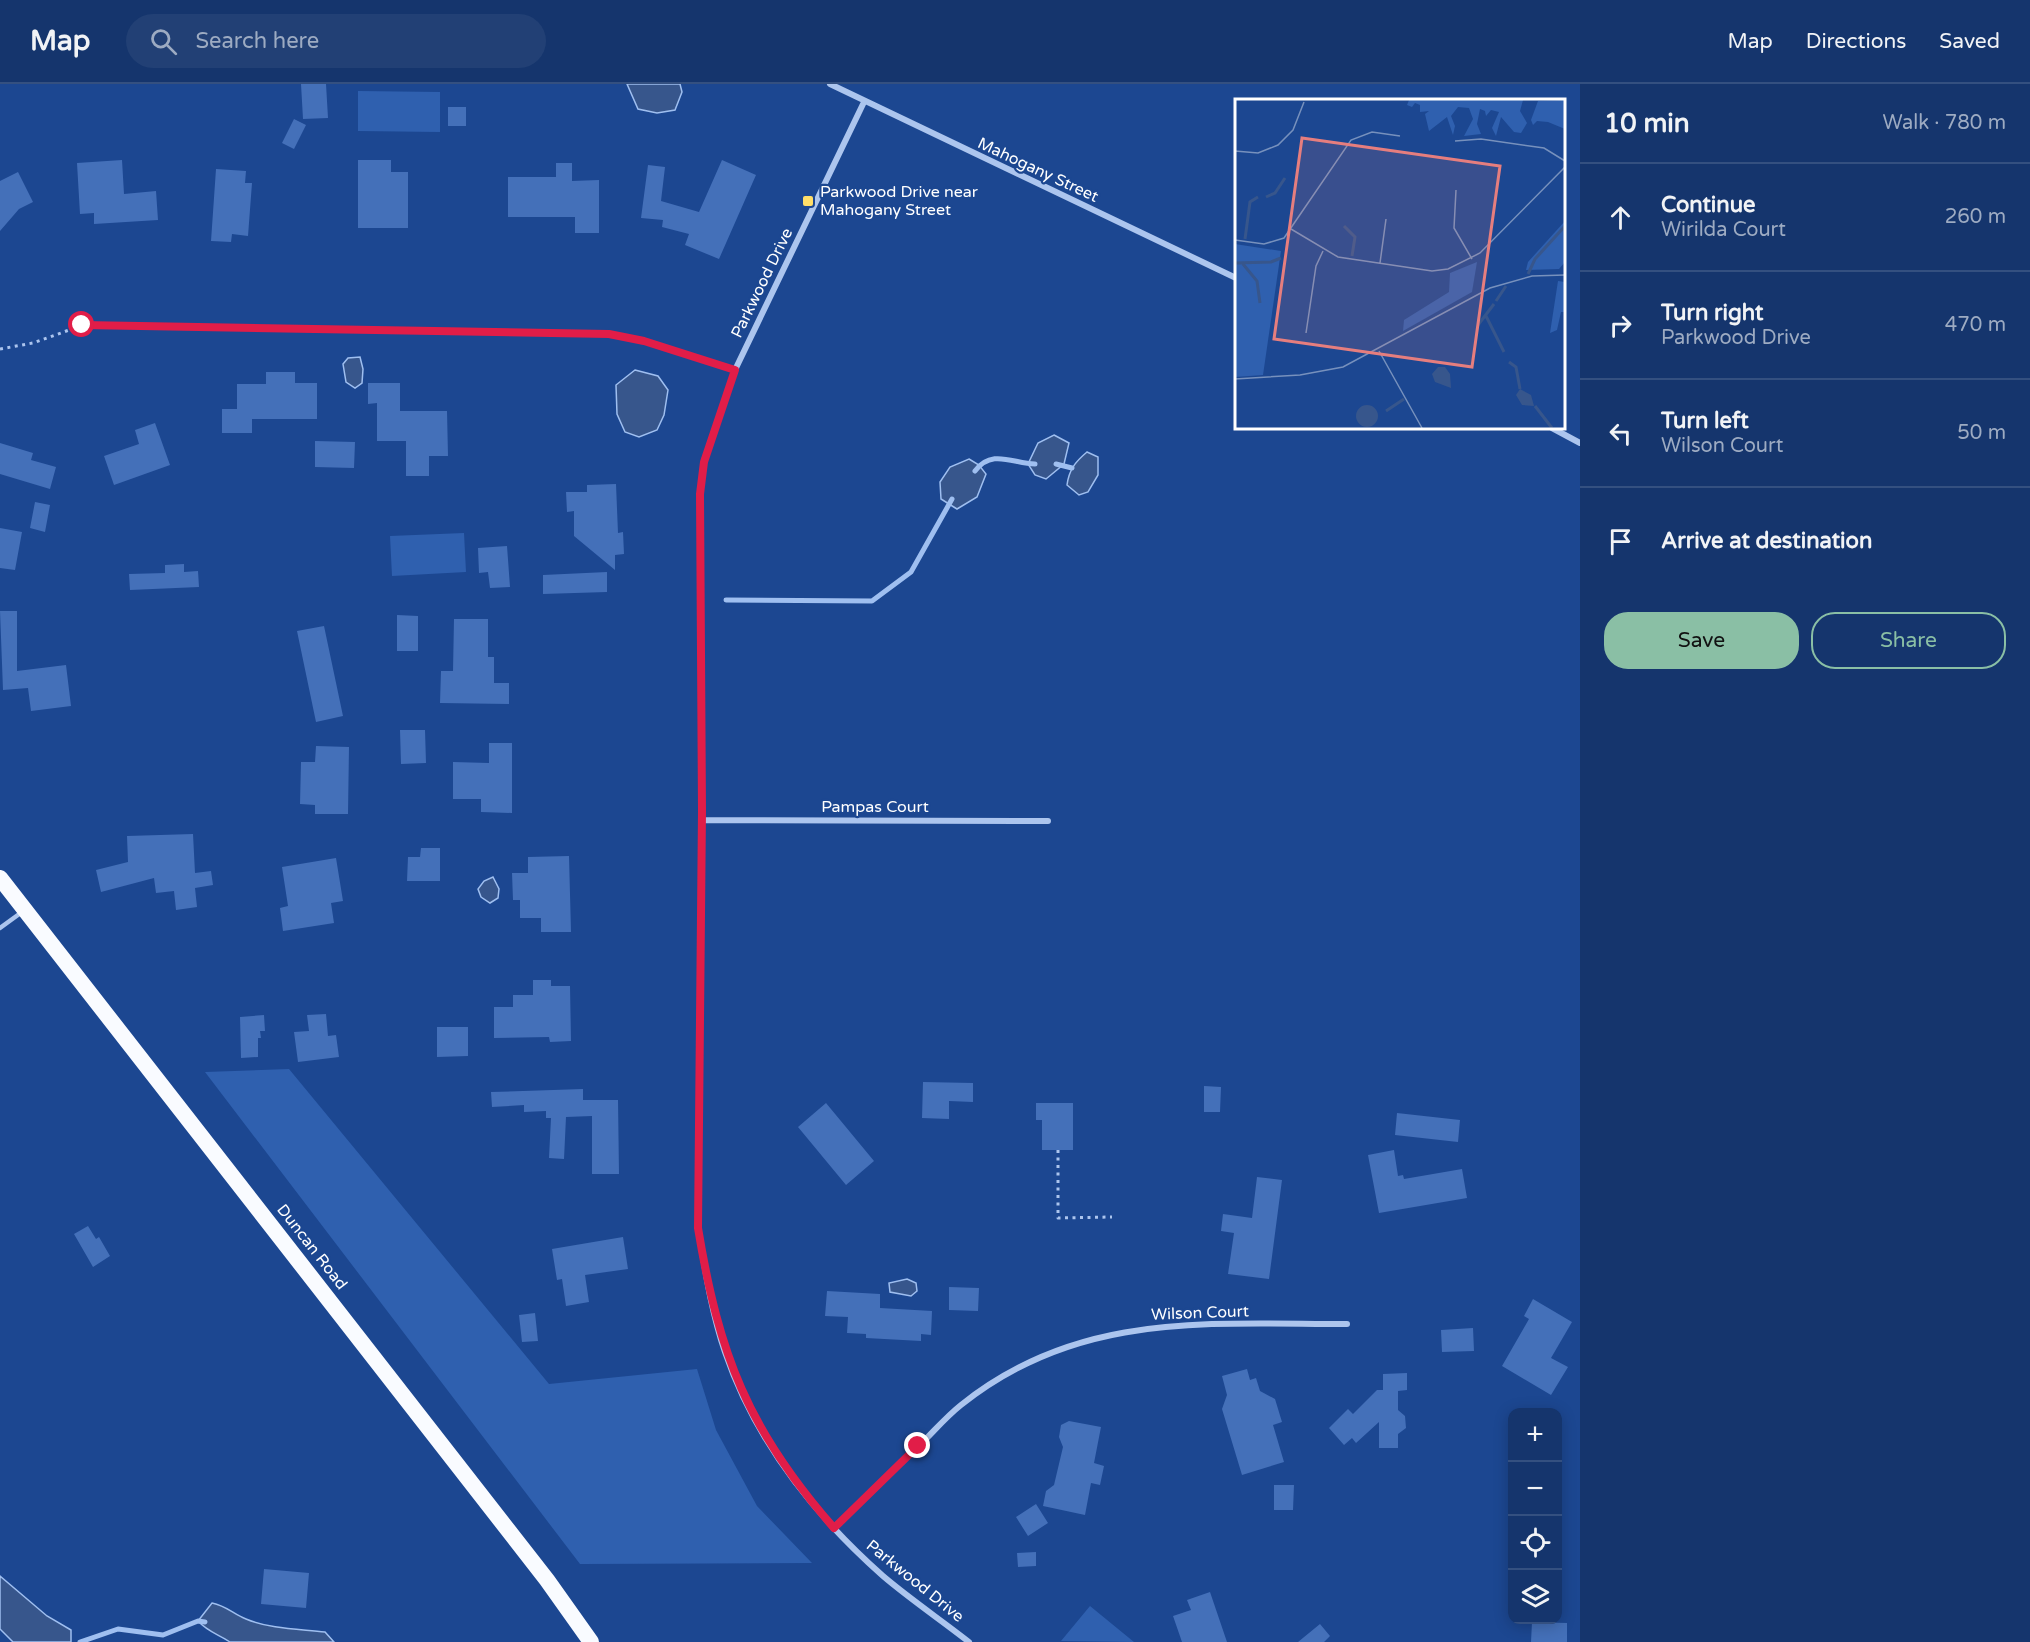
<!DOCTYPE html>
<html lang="en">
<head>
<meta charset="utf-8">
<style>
	body { margin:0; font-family:"Varela Round",sans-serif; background:#224075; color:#f1f3f6 }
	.controls { position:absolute; right:18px; bottom:18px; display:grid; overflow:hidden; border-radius:12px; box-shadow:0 3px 15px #0003 }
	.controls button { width:54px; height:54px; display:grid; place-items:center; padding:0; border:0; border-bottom:2px solid #345080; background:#15356d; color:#f1f3f6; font:30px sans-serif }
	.stop { position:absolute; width:18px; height:18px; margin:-14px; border:4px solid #e11d48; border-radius:50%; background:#fff }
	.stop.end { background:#e11d48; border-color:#fff; box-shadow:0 2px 6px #0008 }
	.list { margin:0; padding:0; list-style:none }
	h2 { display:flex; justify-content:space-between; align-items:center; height:78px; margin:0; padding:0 24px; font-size:26px }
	h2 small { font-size:20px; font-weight:400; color:#9dabc2 }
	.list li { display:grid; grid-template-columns:39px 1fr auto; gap:18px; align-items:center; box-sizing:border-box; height:108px; padding:0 24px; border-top:2px solid #345080 }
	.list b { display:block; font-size:22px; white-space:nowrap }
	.list p { margin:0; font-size:20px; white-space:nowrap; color:#9dabc2 }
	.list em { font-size:20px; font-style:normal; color:#9dabc2 }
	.actions { display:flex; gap:12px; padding:18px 24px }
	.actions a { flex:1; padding:14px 0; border:2px solid #8abfa5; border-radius:24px; text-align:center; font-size:21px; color:#8abfa5 }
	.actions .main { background:#8abfa5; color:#111 }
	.icon { flex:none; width:33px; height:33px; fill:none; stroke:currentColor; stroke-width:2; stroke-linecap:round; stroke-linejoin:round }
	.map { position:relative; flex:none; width:1580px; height:1558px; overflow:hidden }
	header { display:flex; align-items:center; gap:36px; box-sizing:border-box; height:84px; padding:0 30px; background:#15356d; border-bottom:2px solid #345080 }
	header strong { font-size:28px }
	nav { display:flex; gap:33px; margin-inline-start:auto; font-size:21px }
	.search { width:420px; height:54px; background:#224075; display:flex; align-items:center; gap:15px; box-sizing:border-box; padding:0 21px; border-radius:33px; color:#9dabc2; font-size:22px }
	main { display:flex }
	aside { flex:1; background:#15356d }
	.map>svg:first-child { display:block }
</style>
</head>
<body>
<header>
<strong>Map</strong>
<div class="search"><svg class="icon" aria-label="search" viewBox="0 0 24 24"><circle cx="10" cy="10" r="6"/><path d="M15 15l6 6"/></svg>Search here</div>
<nav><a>Map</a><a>Directions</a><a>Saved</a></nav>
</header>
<main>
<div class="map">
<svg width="1580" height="1558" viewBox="0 0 1580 1558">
	<rect width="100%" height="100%" fill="#1c4791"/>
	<!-- green -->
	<path fill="#2f60af" d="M358,7L440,8V48L358,47Z
		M464,449L466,488L392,492L390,452Z
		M289,985L549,1300L697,1285L716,1346L757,1422L812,1479L580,1480L205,988Z
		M1090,1522L1134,1558L1061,1557Z"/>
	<!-- water -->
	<path fill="#37568c" stroke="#9fbff0" stroke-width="1.5" d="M627,0H680L682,8L675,26L657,29L638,25Z
		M360,273L363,285L362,299L355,304L346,298L343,280L348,274Z
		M635,286L658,292L668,306L664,331L657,346L639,353L625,348L617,330L616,301Z
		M1054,351L1069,359L1064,380L1046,395L1035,391L1028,380L1038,359Z
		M1087,368L1098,373V391L1088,408L1079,411L1067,401C1069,386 1075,378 1087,368Z
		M969,375L979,381L986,390L977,413L957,425L941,415L940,398L950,383Z
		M493,793L499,805L498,814L490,819L481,813L478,805L484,797Z
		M907,1195L916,1199L917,1207L911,1212L890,1208L889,1199Z
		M0,1492L47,1532L71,1546V1558H13L0,1545Z
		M212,1519C227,1522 233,1530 246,1535C270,1545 299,1545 325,1548L334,1558H230C218,1550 208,1548 198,1537Z"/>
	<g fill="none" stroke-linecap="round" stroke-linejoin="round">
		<!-- stream -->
		<path stroke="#9fbff0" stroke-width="5" d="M1056,380L1072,384
			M975,387C992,364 1014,380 1035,380
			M726,516L872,517L911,488L952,415
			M80,1558L118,1545L163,1551L198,1537L205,1538"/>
	</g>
	<!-- building -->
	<path fill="#4470b9" d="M301,0H326L328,34L303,35Z
		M448,23H466V42H448Z
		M294,35L306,41L294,65L282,59Z
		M122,76L124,110L156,107L158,136L94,140V129L80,130L77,79Z
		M358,76H391V88H408V144H358Z
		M722,76L756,91L719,175L685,161L689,150L662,143L663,136L641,134L648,81L665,83L661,117L699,128Z
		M556,79H572V97L599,96V149H575V133H508V93H556Z
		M216,85L246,87L245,99H252L248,152L232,150L231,158L211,157Z
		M18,88L33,118L19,125L0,147V97Z
		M266,288H295V299H317V335H252V349H222V325H237V300H266Z
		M368,299H400V327H447L448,372H429V392H406V357H377V319L368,320Z
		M155,339L170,381L114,401L104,372L139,360L135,346Z
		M315,357L355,358L354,384L315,383Z
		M0,359L33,369L31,376L56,383L50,405L0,390Z
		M616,400L618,449L623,448L624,470L615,471V486L574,452V427L567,428L566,408H587V401Z
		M35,418L50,421L45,448L30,444Z
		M0,444L22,448L15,486L0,484Z
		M507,462L510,503L490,504L488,488L479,489L478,464Z
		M184,480V488L198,487L199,503L130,506L129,490L165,489V481Z
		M607,488V508L543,510V491Z
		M0,527H17V587L66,581L71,622L31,627L28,604L3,606Z
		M397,531L418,532V567H397Z
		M454,535H488V573H494V599H509V620L440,619L441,587H453Z
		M324,542L343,632L316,638L297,547Z
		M400,646H425L426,679L401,680Z
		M489,659H512V729L481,728V715H453V678L489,679Z
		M316,662L349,663L348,730H315V721L300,720L301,678H315Z
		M193,750L195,789L211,787L213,801L195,804L197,823L176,826L174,807L156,809L154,794L101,808L96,786L128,778L127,752Z
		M421,764H440V797H407L408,773H420Z
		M569,772L571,848H541V834H520V816H513L512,789H528V773Z
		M336,774L343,817L331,819L334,839L283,847L280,824L288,822L282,783Z
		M533,896H551V902H570L571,957L550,958L549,953L494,954V923H513V911H533Z
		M326,930L328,952L336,951L339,973L298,978L294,948L309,947L307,931Z
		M264,931L265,947H260L261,954H258V973L241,974L240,933Z
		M437,943H468V972L437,973Z
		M923,998L973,999V1018L949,1017V1035L922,1034Z
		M1204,1002L1221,1003L1220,1028H1204Z
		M583,1005V1016H618L619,1090H592V1032L566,1033L564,1075L549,1074L551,1034H546V1027L524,1028V1021L492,1023L491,1008Z
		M826,1019L874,1077L846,1101L798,1043Z
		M1036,1019H1073V1066H1042V1036H1036Z
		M1397,1029L1460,1036L1458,1058L1395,1051Z
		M1394,1066L1398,1092L1403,1091L1404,1095L1462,1085L1467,1114L1379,1129L1368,1071Z
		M1257,1093L1282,1096L1269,1195L1228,1190L1234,1149L1221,1147L1223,1130L1252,1134Z
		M88,1142L96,1155L99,1153L110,1172L93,1183L74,1150Z
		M623,1153L628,1185L585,1191L589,1218L566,1222L562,1195L557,1196L552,1165Z
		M949,1203L979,1204L978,1227L949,1226Z
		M827,1207L880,1210V1224L932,1227L931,1251L921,1250V1257L866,1254V1250L847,1249L848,1233L825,1232Z
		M1533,1215L1572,1238L1551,1274L1568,1283L1551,1311L1502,1282L1529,1235L1524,1232Z
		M535,1229L538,1257L522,1258L519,1231Z
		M1473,1244L1474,1267L1442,1268L1441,1246Z
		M1247,1285L1250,1296L1256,1294L1260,1307L1275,1315L1282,1338L1273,1341L1284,1378L1242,1391L1222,1325L1227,1311L1222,1292Z
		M1407,1289V1306L1398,1307V1326L1405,1332L1406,1344L1398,1350V1364H1379V1338L1356,1359L1352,1354L1344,1361L1329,1344L1348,1325L1353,1330L1377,1306H1383V1290Z
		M1069,1337L1101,1343L1094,1379L1104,1382L1100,1401L1091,1399L1085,1431L1043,1422L1046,1407L1054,1401L1063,1363L1059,1353L1061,1341Z
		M1274,1401H1294L1293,1426H1274Z
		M1036,1420L1048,1439L1028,1452L1016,1433Z
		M1036,1468V1482L1018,1483L1017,1469Z
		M264,1485L309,1489L306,1524L261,1520Z
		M1210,1508L1227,1558H1182L1173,1532L1191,1526L1187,1516Z
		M1532,1538L1567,1539V1558H1531Z
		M1320,1540L1330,1552L1324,1558H1298Z"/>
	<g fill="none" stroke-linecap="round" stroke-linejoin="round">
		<!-- path -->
		<path stroke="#acc5ee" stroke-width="3" stroke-dasharray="3 4.5" stroke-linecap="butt" d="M0,265L33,259L72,245
			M1058,1066V1134L1112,1133"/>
		<!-- service -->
		<path stroke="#acc5ee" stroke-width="4.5" d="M0,844L22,828"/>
		<!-- minor -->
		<path stroke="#acc5ee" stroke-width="6" d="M830,0L1236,194
			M864,18L735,286L704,377L700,410L702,727L698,1144C705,1185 711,1227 725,1268C755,1356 813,1430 883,1492C910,1515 941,1536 969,1558
			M82,241L609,250L644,257L735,286
			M1552,344L1580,359
			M701,736L1048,737
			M834,1444C863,1416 892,1387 922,1359C935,1346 947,1332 961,1321C1078,1227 1208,1240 1347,1240"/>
		<!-- trunk -->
		<path stroke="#f9fbff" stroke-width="16" d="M0,794L547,1496L591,1558"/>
	</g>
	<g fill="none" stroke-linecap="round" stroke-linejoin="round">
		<!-- route -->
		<path stroke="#e11d48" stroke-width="8" d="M82,241L609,250L644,257L735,286L704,378L700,410L702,727L698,1144C719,1271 748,1346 834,1444L918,1362"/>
	</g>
	<!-- markers -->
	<rect fill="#ffde69" stroke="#1c4791" stroke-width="2" x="802" y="111" width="12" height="12" rx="3"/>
	<g text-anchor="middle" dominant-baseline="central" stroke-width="4.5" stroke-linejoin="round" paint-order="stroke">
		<!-- street labels -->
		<g font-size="16" fill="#fff" stroke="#1c4791">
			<text transform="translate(1038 86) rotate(25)">Mahogany Street</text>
			<text transform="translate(762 199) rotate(-64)">Parkwood Drive</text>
			<text x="875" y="723">Pampas Court</text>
			<text transform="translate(312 1163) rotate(52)">Duncan Road</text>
			<text transform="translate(1200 1229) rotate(-2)">Wilson Court</text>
			<text transform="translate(915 1497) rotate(39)">Parkwood Drive</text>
		</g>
		<!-- poi labels -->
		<g font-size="16" fill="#fff" stroke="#1c4791" text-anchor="start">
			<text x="820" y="108">Parkwood Drive near<tspan x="820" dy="18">Mahogany Street</tspan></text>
		</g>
	</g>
	<!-- overview -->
	<g transform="translate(1235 15)">
		<rect width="330" height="330" fill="#1c4791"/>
		<path d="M174,1H288L285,12L292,24L286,34L279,33L266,18L261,37L257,29L264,13L256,11L251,17L250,12L245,10L242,25L246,35L229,37L238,20L234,9L223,8L216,17L220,27L218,36L212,18L194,32L190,15L194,12L185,13V6L180,4L177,8L172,6ZM330,1V30L313,23L302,22L298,26L296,21L303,2ZM330,122V163L324,170L291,171L293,163ZM0,145L46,152L28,276L0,278ZM242,163L237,193L168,232L169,221L214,193L215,174ZM323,182L330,183V213H326L322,231L315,234Z" fill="#2f60af"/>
		<path d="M203,268H210L215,275L216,289L200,283L197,275ZM285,290L296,296L299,307L287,306L281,296ZM121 317a11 11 0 1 1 22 0a11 11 0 1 1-22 0Z" fill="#37568c"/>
		<path fill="none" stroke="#37568c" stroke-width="3" d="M31,98L40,94L50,79M109,127L120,138L117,157M10,140L15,103L23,98M0,164L36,163L46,159M8,165L22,182L25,204M293,175L300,160L330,127M261,202L271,187M251,217L269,253M243,226L259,205M274,263L281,268L285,290M300,307L317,329M151,312L169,300"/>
		<path fill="none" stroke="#7791bd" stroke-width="1.5" d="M220,42L246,40L309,49L330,62M0,52L23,54L43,46L58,31L69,3M221,91L219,129L237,160M56,130L103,158L197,172L213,170L245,154L330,68M0,141L29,145L49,139L116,41L137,33L165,37M145,164L151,120M71,234L81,167L88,152M144,252L187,329M0,280L65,276L108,268L255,189L297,177L330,176"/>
		<path fill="#e67e7e" fill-opacity="0.15" stroke="#e67e7e" stroke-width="3" d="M67,39L265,67L237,268L39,240Z"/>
		<rect width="330" height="330" fill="none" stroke="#fff" stroke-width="3"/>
	</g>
</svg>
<div class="controls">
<button>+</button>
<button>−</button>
<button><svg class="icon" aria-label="locate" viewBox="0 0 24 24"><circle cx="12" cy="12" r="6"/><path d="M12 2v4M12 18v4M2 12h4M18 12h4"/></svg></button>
<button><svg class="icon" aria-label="layers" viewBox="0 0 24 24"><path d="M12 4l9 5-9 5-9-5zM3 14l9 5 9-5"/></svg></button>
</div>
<div class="stop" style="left:82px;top:241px"></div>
<div class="stop end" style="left:918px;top:1362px"></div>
</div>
<aside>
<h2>10 min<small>Walk · 780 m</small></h2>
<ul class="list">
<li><svg class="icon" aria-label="ahead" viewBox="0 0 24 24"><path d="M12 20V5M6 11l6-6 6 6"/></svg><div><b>Continue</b><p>Wirilda Court</p></div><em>260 m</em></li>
<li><svg class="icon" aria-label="right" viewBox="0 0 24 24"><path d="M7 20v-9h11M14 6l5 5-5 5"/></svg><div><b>Turn right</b><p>Parkwood Drive</p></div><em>470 m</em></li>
<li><svg class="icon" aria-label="left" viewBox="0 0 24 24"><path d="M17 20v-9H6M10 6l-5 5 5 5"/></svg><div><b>Turn left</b><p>Wilson Court</p></div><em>50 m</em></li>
<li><svg class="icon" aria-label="arrive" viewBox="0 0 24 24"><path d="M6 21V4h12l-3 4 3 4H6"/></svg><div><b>Arrive at destination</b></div></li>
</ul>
<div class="actions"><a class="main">Save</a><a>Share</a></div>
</aside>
</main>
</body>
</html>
